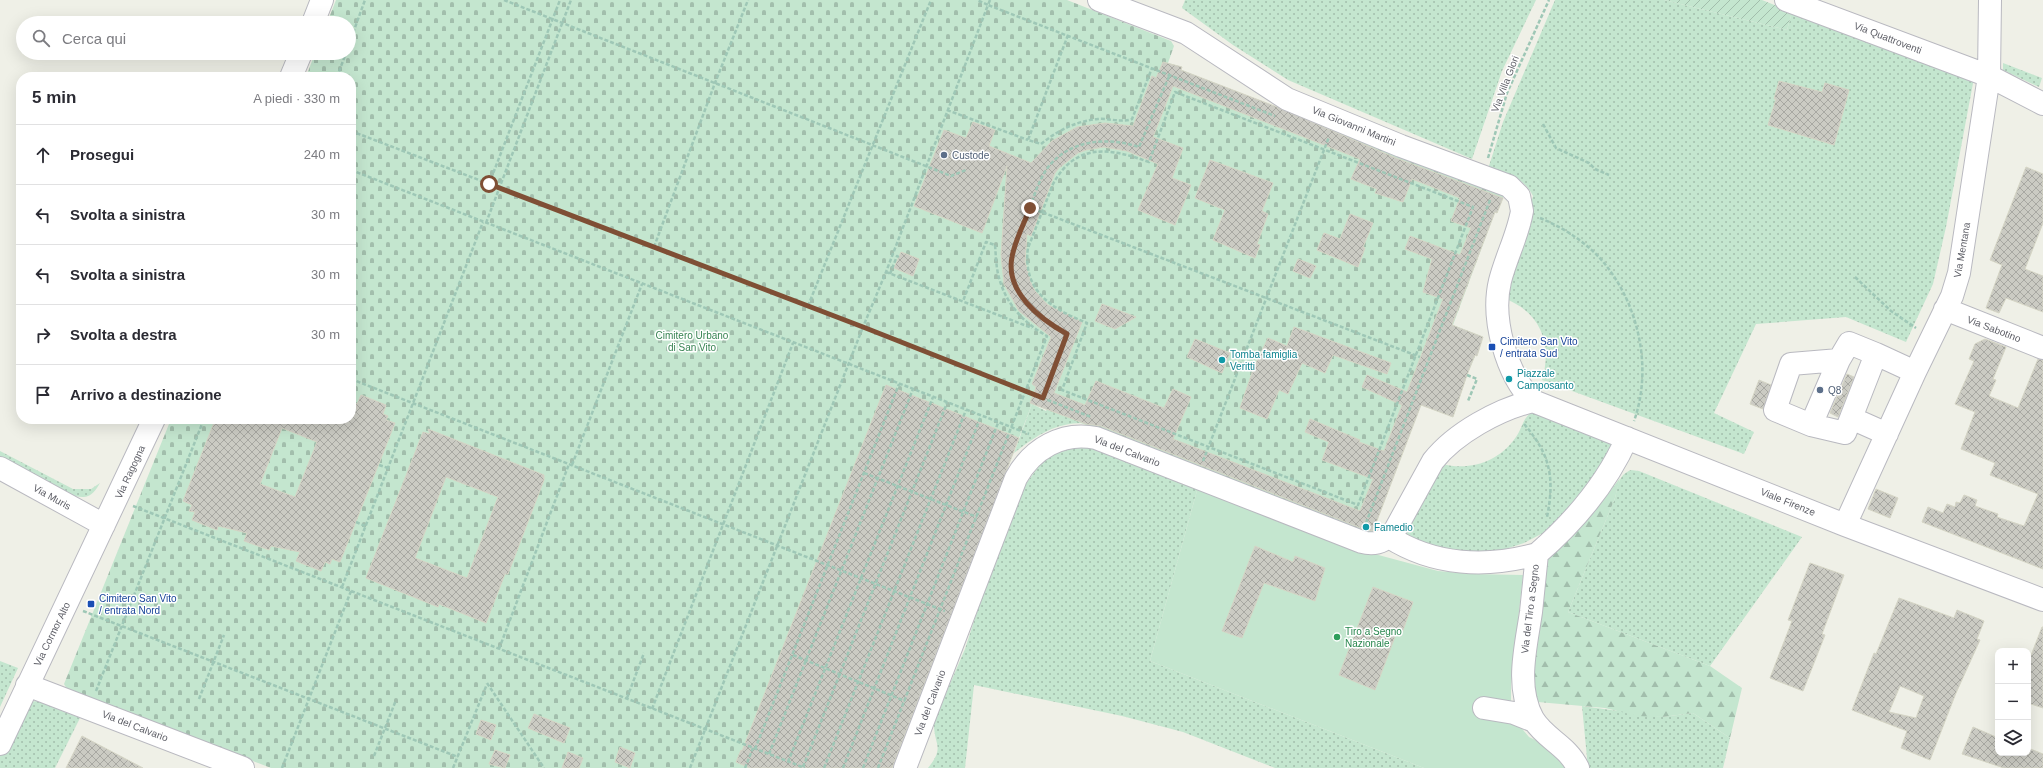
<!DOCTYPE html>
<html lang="it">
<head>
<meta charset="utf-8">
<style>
	body { margin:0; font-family:Helvetica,sans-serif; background:#f2f2f3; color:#2b2b33 }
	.controls { position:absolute; right:12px; bottom:12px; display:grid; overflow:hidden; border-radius:8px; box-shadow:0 4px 16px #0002 }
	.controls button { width:36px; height:36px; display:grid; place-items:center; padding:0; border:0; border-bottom:1px solid #e1e1e2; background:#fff; color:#2b2b33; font:20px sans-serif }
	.stop { position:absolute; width:12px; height:12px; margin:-9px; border:3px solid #7f4f35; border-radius:50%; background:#fff }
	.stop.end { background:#7f4f35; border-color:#fff; box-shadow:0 1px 4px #0008 }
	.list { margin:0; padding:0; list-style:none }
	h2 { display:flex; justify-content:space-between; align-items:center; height:52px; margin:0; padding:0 16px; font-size:17px }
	h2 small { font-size:13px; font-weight:400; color:#7c7c81 }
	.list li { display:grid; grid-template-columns:26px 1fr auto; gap:12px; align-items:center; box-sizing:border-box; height:60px; padding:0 16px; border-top:1px solid #e1e1e2 }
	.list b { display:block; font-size:15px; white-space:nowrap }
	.list em { font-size:13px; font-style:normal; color:#7c7c81 }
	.icon { flex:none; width:22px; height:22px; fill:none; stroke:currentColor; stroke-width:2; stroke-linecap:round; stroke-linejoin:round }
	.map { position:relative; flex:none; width:2043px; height:768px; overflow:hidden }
	.search { position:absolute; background:#fff; box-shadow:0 4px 16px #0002; left:16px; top:16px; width:340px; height:44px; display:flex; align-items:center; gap:10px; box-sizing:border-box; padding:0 14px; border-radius:22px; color:#7c7c81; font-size:15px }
	.panel { position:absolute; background:#fff; box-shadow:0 4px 16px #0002; left:16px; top:72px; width:340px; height:352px; border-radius:16px }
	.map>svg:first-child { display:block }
</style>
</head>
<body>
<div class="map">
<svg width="2043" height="768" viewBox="0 0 2043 768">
	<defs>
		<pattern id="grass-dots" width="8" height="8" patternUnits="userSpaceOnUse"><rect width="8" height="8" fill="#c4e6cf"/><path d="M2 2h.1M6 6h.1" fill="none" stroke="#a2beac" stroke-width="1.8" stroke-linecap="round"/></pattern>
		<pattern id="forest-firs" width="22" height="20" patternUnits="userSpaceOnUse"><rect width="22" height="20" fill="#c4e6cf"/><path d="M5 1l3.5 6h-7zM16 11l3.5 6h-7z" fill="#a2beac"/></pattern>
		<pattern id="cemetery-stones" width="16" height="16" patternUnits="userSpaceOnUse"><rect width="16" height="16" fill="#c4e6cf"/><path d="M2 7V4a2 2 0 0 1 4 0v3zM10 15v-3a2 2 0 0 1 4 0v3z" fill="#a2beac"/></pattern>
		<pattern id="garden-furrows" width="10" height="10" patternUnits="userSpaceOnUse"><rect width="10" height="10" fill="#c4e6cf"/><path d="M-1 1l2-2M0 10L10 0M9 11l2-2" fill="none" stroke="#a2beac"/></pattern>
		<pattern id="building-cross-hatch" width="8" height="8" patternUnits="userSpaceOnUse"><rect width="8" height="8" fill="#cbcbc3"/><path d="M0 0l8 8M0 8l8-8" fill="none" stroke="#a8a8a2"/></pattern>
	</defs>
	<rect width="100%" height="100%" fill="#eff0e7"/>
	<!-- grass -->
	<path fill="url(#grass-dots)" d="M1185,0H1536L1502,71L1472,159L1288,80L1233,45L1182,8Z
		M1555,0H1664L1787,30L1792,12L1974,78L1946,227L1933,284L1906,342L1846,317L1756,324L1714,413L1754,432L1744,454L1542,380C1553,343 1540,311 1503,298L1533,196C1524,177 1507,174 1488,169L1503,122Z
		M2003,63L2042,78L2039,87L2003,70Z
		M1032,404L1046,411L1047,409L1083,423C1054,423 1036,436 1014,453Z
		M1533,412L1614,441L1596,477L1563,515L1543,533L1524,543L1493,553L1424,548L1405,534L1442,464C1470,471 1499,462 1516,437C1522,429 1523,416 1533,412Z
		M1086,445L1198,487L1150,661L1424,768H1275L1183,732L1122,716L974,685L965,768H928C946,746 933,745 934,721L965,649L987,581L1022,489L1039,466L1048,457L1059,452Z
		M0,451L73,489H91L100,483C96,490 92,496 84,497C68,499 16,465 0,456Z
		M1631,470L1639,471L1802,537L1710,666L1568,612L1615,498C1618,486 1618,475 1631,470Z
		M0,661L18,668L0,707Z
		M37,701L80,718L55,768H0V756L21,709L29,702Z
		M1582,706L1662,717L1693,713L1730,738L1723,768H1588Z"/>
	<!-- forest -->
	<path fill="url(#forest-firs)" d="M1620,478L1615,498L1568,612L1710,666L1742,688L1730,738L1693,713L1662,717L1638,716L1605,708L1538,702C1525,674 1541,595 1545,562L1550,554L1594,512Z"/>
	<!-- cemetery -->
	<path fill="url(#cemetery-stones)" d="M336,0H1067L1171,41L1174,46L1168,63L1182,67L1181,70L1504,195L1497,213L1495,212L1453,325L1483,337L1467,375L1453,417L1421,405L1371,536L1032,404L892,768H271L67,689L64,684L171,419H351V77H306L315,53H349V23H327Z"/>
	<!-- garden -->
	<path fill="url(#garden-furrows)" d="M1664,0H1762L1792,12L1787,30Z"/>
	<!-- pitch -->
	<path fill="#c4e6cf" d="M1198,487L1371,553L1438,571L1472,574L1523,575L1511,685V704L1519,725L1529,737L1550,747L1568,768H1424L1150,661Z"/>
	<!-- building -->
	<path fill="url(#building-cross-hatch)" stroke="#d5d5c5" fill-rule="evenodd" d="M1163,62L1182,67L1181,70L1277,107L1396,158L1503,198L1497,213L1495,212L1452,325L1483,337L1477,356L1475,355L1467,375L1453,417L1421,405L1373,531L1366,530L1101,426L1086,424L1030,403L1036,387L1032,384L1051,337L1019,311L1004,284L1001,255L1007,166L982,233L914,206L944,130L966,138L973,122L995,130L989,146L1031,163L1052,141L1077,127L1105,123L1133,126L1152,76L1156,78ZM1173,86L1360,159L1351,179L1377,189L1375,193L1403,202L1412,179L1460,198L1451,221L1471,228L1460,255L1410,236L1405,249L1432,259L1423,292L1443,299L1407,392L1367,375L1362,387L1402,405L1384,451L1359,442L1360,440L1310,419L1305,432L1329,442L1322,460L1373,479L1360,511L1173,439L1191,397L1173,389L1164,408L1096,381L1085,405L1054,393L1082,322L1048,305L1035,291L1031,283L1025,262L1027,234L1031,236L1055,173L1059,168L1078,153L1086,150L1104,147L1127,151L1158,164L1138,210L1175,225L1191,185L1172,178L1183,148L1153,137Z
		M1779,81L1822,92L1825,83L1849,90L1834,145L1768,125L1776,99H1774Z
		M1210,160L1273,183L1262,211L1268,214L1257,244L1260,245L1255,258L1213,240L1225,210L1195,198Z
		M2026,167L2043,174V223L2025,269L2043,276V312L2006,298L1999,313L1986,308L2002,265L1990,260Z
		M1350,214L1373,223L1363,247L1365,248L1358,267L1317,250L1324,233L1340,239Z
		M901,252L919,259L913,276L894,268Z
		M1298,259L1316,266L1310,278L1293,271Z
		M1102,304L1136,317L1115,329L1095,321Z
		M1294,327L1391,363L1387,374L1333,355L1325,373L1302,363L1288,394L1279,390L1267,419L1240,408L1254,367L1268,338L1287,346Z
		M1195,339L1230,353L1222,373L1187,357Z
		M1985,339L2006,347L1993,379L1996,380L1989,396L2018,408L2038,359L2043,360V569L1922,522L1928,507L1943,513L1947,504L1955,507L1956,502L1960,503L1964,495L1977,500L1975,506L1998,514L1997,517L2024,526L2038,494L1990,475L1995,463L1961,449L1975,412L1955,404L1974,361L1969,359L1975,344Z
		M1847,374L1854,377L1838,417L1830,413Z
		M1759,380L1771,385L1763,409L1750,404Z
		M886,385L1019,438L892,768H750L736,762L741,750L742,751Z
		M361,395L386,405L383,414L388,416L386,420L395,423L340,562L332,559L330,564L325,562L321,571L296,561L300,552L271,546L269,550L244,541L247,533L218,526L217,530L192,520L195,512L189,511L192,505L183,501L215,420L223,424L225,419H351V401L357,404ZM282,428L317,442L295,497L260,484Z
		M428,429L544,475V480L508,574H505L486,623L439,604L438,607L366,578L423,432L430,434ZM446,477L498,497L467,578L415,558Z
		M1876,489L1898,498L1890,518L1868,509Z
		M1255,546L1293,562L1295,556L1325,568L1315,601L1264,583L1242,638L1222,631Z
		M1810,563L1844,575L1822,634L1825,635L1803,691L1770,678L1792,621L1788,620Z
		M1373,587L1413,602L1401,636L1396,634L1375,690L1339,675Z
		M1899,598L1954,618L1957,610L1984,621L1977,639L1980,640L1956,693L1930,760L1901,748L1907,731L1852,710L1874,653L1876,654ZM1900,686L1924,696L1916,718L1889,712Z
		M2042,627H2043V708L2028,703V663Z
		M534,714L570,728L564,743L528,728Z
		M481,720L496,725L491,740L476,734Z
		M1973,727L1996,737L1998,739V753H2028V748L2043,754V768H2004L1962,754Z
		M82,736L143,768H66Z
		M620,747L635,753L630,768L615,762Z
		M495,750L510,755L505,768L489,764Z
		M568,752L583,758L579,768H562Z"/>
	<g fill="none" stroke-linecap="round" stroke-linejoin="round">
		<defs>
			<path id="minor" d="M1099,0L1186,33L1287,99L1401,146L1509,186L1519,196L1522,211C1518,235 1506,257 1500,281C1491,318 1506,374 1533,401L1845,525L2043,600
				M1786,0L1989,76L2043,104
				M313,23L322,0
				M291,77L301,53
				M1945,309L2043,348
				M1839,360L1791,364L1775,410L1811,425L1839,360L1849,343L1876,354
				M1811,425L1845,433L1851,418
				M1887,434L1851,418L1876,354L1915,372
				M0,468L104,525
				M1845,525L1915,372L1952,296L1959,273L1989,76L1990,0
				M1389,537C1434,566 1487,568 1537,554
				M27,685L243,768
				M1484,708L1514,713L1534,721
				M0,744L154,419
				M905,768L1016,478C1032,449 1062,431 1096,438L1362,542C1376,546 1386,541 1395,530L1433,461C1455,433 1499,409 1533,401
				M1578,768C1567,745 1545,739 1533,719C1515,686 1526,647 1531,612C1533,592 1535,573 1537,554C1574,522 1607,483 1627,438"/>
		</defs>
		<!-- minor casing -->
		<use href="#minor" stroke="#b9b9c0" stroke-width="24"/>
		<!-- path -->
		<path stroke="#9ec7b6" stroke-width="2.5" stroke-dasharray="4 2" stroke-linecap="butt" d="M504,0L951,176L966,170
			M990,0L988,5L1275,116
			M1068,35L1028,140L1041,144C1057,131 1076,121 1098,119C1109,118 1121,123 1132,119L1152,68
			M349,44L365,0
			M337,77L346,53
			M1175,92L1473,207L1358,505L1062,390L1087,323C1052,309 1022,291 1028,248L1053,184C1076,142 1110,148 1149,162Z
			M947,110L1028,140
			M1543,124L1556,148L1589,163L1595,169L1609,175
			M351,131L863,327L886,272L988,5L977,0
			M1488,158L1507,93L1549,0
			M351,170L1029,434
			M489,184L560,0
			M1026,206L1420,357
			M1540,218C1565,228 1592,246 1608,268C1640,310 1652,371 1634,421
			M486,223L571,0
			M654,247L715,83L748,0
			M886,272L1032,328
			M890,274L897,256L899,257
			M1855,277L1891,311L1916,328
			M808,306L931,0
			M1467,375L1477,379L1468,401
			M351,379L945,611
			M1043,398L1067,334C1043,321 1021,304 1013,276C1007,256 1019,236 1026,218C1032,203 1037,184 1046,170C1067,140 1106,136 1139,147L1170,74
			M1524,424C1550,454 1555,477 1547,517
			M1203,461L1329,137
			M379,465L388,468
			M572,465L642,284
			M864,473L977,517
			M133,506L805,768
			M356,522L365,526
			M1366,523L1490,200
			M342,587L483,222
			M83,611L458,757
			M499,649L569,464
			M793,655L905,701
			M487,683L544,768
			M96,691L204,419
			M627,698L644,653
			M199,699L224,635
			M652,709L793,343
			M755,749L899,384
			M769,754L913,389
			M374,756L396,700
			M788,762L933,397
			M803,767L947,403
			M282,768L351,591
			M453,768L487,684
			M690,768L863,327L1091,417
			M745,768L753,748
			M824,768L966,410
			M843,768L981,416
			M863,768L998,423
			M878,768L1047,336C1025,324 1007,305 1000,281C996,270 996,256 995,245L986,242L963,301"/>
		<!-- minor -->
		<use href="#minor" stroke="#fff" stroke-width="22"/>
	</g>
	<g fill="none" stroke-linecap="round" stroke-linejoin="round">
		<!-- route -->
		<path stroke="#7f4f35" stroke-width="5" d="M489,184L863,327L1043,398L1067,334C1040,319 1005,292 1012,257C1015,240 1024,224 1030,208"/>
	</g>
	<!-- markers -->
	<g fill="#5c6f8a" stroke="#fff" stroke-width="1.5">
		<circle cx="944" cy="155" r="4"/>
		<circle cx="1820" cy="390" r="4"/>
	</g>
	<g fill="#1a4fb4" stroke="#fff" stroke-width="1.5">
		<rect x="1488" y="343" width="8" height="8" rx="2"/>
		<rect x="87" y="600" width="8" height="8" rx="2"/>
	</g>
	<g fill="#0f9aa8" stroke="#fff" stroke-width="1.5">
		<circle cx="1222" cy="360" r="4"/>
		<circle cx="1509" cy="379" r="4"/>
		<circle cx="1366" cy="527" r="4"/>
	</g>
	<circle fill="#2e9e5b" stroke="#fff" stroke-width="1.5" cx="1337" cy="637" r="4"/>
	<g text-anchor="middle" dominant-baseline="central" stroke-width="3" stroke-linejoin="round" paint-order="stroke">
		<!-- street labels -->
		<g font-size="10" fill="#5e5f67" stroke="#fff">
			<text transform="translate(1888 38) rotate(21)">Via Quattroventi</text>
			<text transform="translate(1505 84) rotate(-69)">Via Villa Glori</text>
			<text transform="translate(1354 126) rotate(22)">Via Giovanni Martini</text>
			<text transform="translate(1962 250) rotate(-80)">Via Mentana</text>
			<text transform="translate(1994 329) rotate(21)">Via Sabotino</text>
			<text transform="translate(1127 451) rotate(21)">Via del Calvario</text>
			<text transform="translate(130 472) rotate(-65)">Via Ragogna</text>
			<text transform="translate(52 497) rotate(29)">Via Muris</text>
			<text transform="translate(1788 502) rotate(22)">Viale Firenze</text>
			<text transform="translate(1530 609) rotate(-83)">Via del Tiro a Segno</text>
			<text transform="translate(52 634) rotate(-64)">Via Cormor Alto</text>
			<text transform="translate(930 703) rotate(-69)">Via del Calvario</text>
			<text transform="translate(135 726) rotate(21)">Via del Calvario</text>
		</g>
		<!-- service labels -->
		<g font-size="10" fill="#4e5e75" stroke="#fff" text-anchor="start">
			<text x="952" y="155">Custode</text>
			<text x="1828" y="390">Q8</text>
		</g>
		<!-- park labels -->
		<g font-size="10" fill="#388453" stroke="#fff">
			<text x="692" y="335">Cimitero Urbano<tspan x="692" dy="12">di San Vito</tspan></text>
		</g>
		<!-- transit labels -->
		<g font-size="10" fill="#164399" stroke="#fff" text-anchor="start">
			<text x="1500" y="341">Cimitero San Vito<tspan x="1500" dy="12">/ entrata Sud</tspan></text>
			<text x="99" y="598">Cimitero San Vito<tspan x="99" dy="12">/ entrata Nord</tspan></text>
		</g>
		<!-- culture labels -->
		<g font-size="10" fill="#0d838f" stroke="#fff" text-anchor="start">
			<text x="1230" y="354">Tomba famiglia<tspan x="1230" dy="12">Veritti</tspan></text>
			<text x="1517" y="373">Piazzale<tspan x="1517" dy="12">Camposanto</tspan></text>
			<text x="1374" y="527">Famedio</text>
		</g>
		<!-- leisure labels -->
		<g font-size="10" fill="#27864d" stroke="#fff" text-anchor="start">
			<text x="1345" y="631">Tiro a Segno<tspan x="1345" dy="12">Nazionale</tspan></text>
		</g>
	</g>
</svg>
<div class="controls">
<button>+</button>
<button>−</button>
<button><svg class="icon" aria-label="layers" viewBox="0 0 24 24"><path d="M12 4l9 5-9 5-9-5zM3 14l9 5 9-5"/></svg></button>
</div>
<div class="stop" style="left:489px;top:184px"></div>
<div class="stop end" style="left:1030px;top:208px"></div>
<div class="search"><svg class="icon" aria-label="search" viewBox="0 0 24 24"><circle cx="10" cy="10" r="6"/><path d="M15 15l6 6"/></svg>Cerca qui</div>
<section class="panel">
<h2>5 min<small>A piedi · 330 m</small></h2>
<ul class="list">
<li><svg class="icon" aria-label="ahead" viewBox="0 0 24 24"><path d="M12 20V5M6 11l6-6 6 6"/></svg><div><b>Prosegui</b></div><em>240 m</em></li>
<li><svg class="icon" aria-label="left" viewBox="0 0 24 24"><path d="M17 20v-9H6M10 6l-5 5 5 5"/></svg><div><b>Svolta a sinistra</b></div><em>30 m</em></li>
<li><svg class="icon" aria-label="left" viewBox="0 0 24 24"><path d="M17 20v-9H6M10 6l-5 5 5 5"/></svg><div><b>Svolta a sinistra</b></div><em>30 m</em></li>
<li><svg class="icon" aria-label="right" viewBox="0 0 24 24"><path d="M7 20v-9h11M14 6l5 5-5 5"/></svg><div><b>Svolta a destra</b></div><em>30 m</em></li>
<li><svg class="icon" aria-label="arrive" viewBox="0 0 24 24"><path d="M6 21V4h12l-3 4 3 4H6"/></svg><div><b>Arrivo a destinazione</b></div></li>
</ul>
</section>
</div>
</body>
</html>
